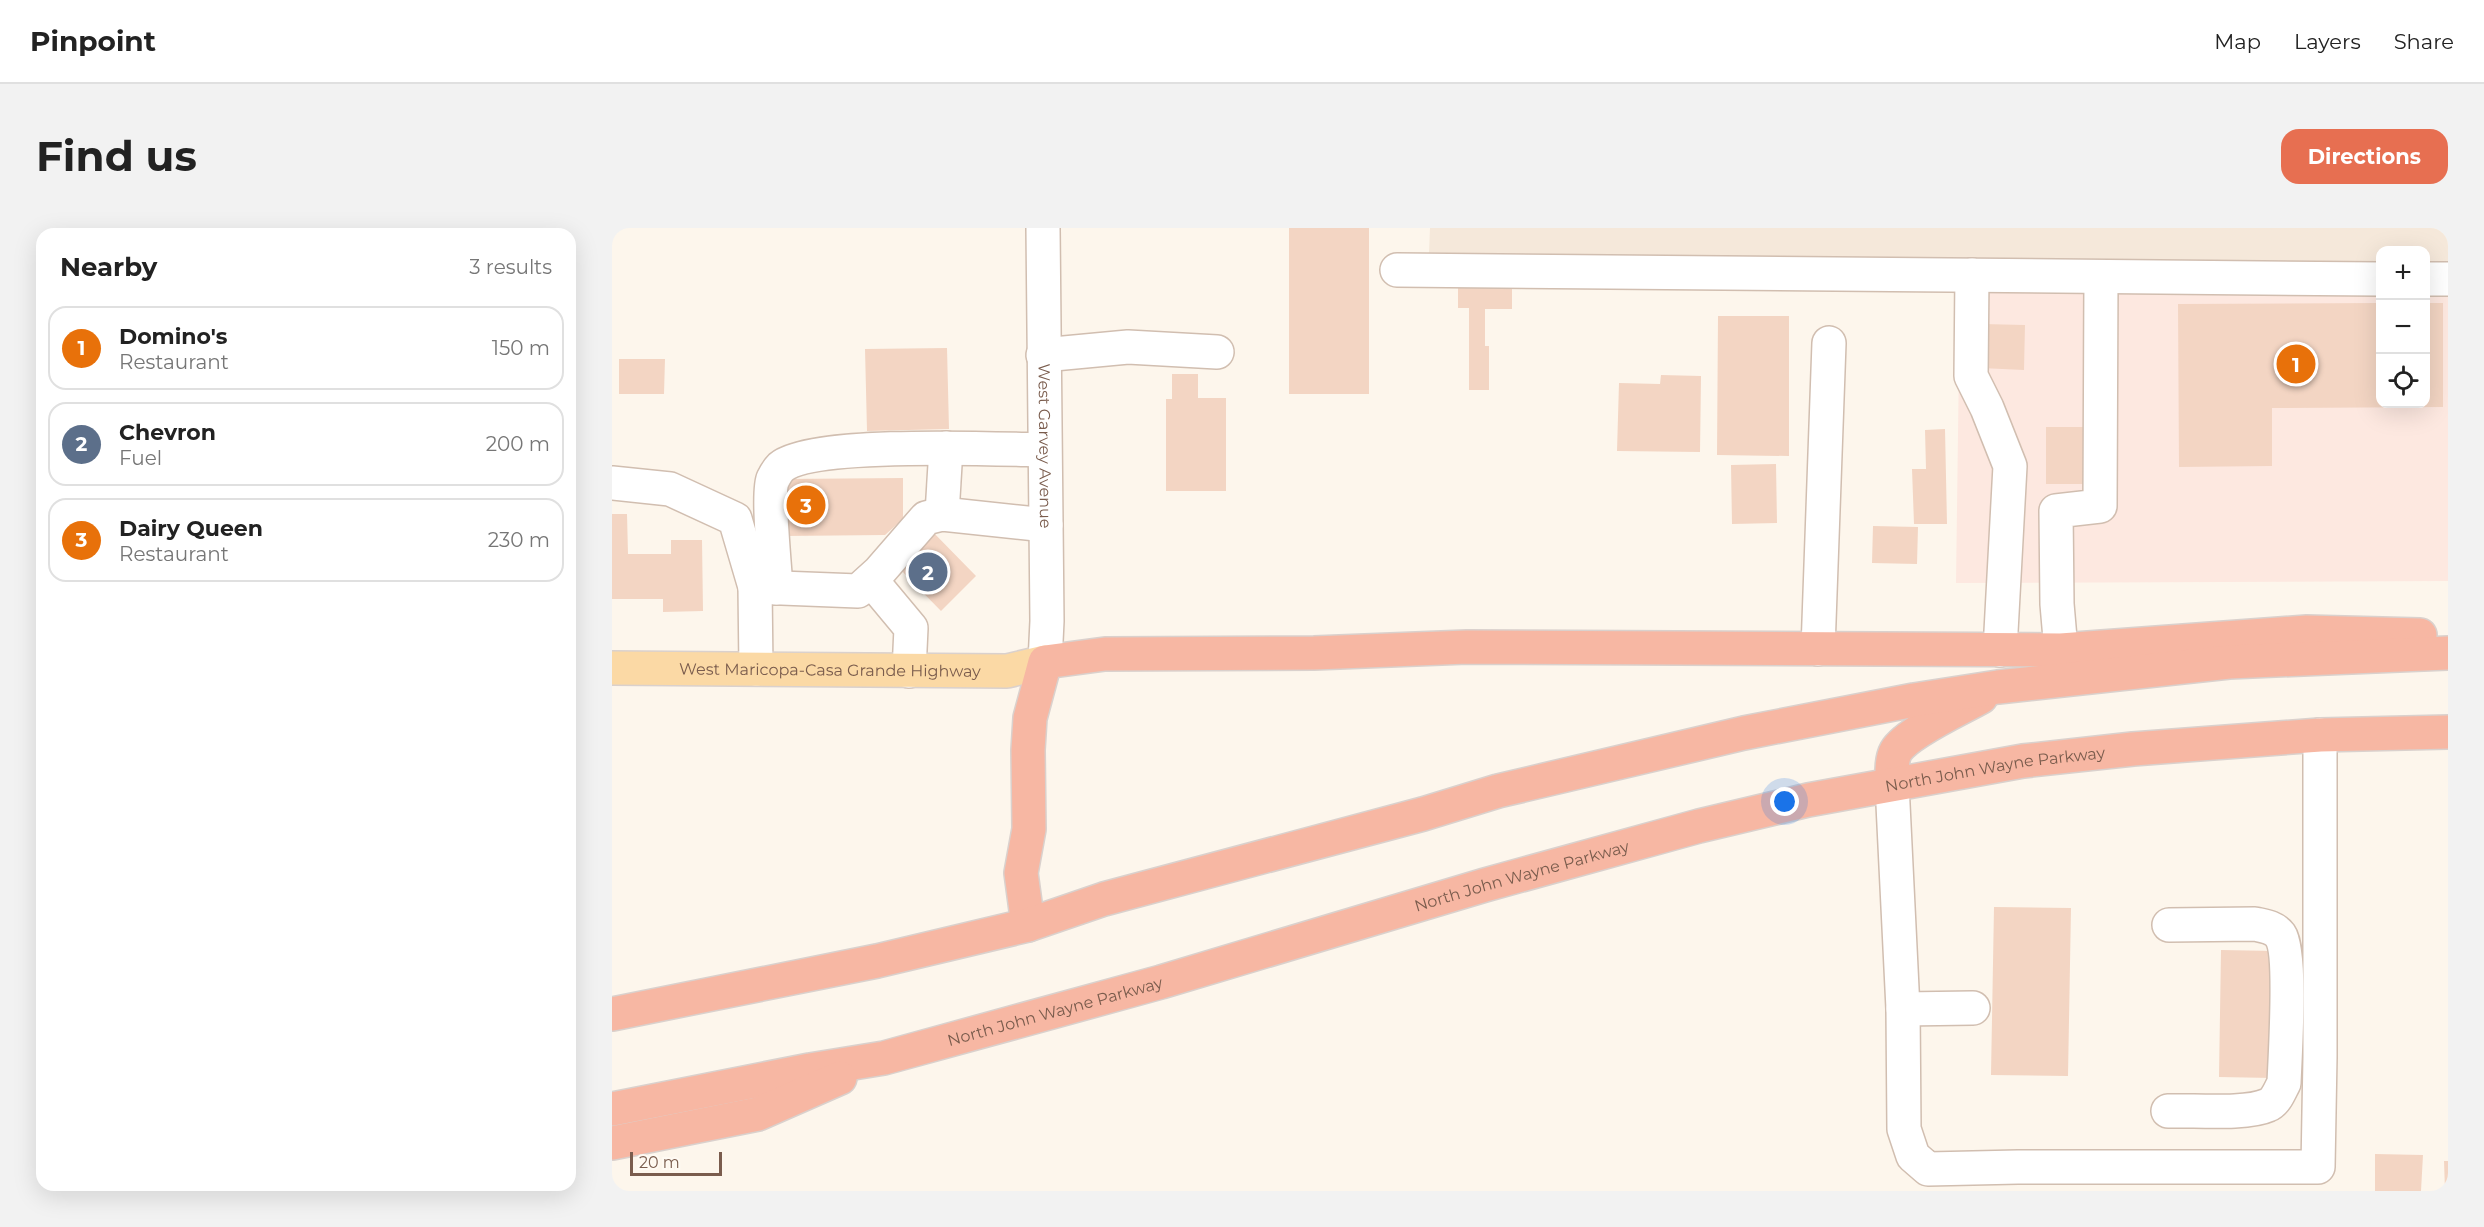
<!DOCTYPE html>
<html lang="en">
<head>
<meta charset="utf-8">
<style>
	body { margin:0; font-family:Montserrat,sans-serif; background:#f2f2f2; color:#222 }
	.controls { position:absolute; right:18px; top:18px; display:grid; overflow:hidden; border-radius:12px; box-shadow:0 6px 24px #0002 }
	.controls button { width:54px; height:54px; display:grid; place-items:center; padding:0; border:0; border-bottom:2px solid #e0e0e0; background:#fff; color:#222; font:30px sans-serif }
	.scale { position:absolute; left:18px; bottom:15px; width:92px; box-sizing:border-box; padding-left:6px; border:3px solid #7a5c4d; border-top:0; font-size:16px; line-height:21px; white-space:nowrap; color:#7a5c4d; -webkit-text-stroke:4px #fffaf3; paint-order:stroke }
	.you { position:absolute; left:1173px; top:574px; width:21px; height:21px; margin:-15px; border:4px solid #fff; border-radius:50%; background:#1a73e8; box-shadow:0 0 0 9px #1a73e833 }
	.badge { display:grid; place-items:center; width:39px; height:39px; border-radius:50%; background:#e76f51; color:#fff; font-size:20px; font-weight:700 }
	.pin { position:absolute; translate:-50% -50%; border:3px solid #fff; box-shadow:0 2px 6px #0006 }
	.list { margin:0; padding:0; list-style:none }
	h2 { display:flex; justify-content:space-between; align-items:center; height:78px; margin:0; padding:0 24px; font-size:26px }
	h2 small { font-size:20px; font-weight:400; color:#767676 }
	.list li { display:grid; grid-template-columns:39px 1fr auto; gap:18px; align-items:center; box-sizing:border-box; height:84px; margin:0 12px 12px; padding:0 12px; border:2px solid #e0e0e0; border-radius:18px }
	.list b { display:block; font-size:22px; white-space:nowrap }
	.list p { margin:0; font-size:20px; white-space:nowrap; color:#767676 }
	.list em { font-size:20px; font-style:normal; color:#767676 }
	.icon { flex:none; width:33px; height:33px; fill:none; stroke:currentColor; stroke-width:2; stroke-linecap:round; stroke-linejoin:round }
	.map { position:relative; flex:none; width:1836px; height:963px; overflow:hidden; border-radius:18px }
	header { display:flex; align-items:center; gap:36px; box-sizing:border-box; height:84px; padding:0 30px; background:#fff; border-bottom:2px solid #e0e0e0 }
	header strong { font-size:28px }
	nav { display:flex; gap:33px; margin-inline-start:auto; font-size:21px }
	.intro { display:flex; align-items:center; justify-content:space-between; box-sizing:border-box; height:144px; padding:0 36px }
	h1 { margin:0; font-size:42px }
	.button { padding:15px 27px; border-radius:18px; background:#e76f51; color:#fff; font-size:21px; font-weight:700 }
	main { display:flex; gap:36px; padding:0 36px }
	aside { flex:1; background:#fff; border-radius:18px; box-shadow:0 6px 24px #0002 }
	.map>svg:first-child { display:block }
</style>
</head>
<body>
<header>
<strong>Pinpoint</strong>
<nav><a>Map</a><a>Layers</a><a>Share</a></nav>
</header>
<div class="intro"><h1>Find us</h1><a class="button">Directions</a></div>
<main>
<aside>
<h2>Nearby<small>3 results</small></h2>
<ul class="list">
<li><span class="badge" style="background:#e8710a">1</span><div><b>Domino's</b><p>Restaurant</p></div><em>150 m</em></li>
<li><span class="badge" style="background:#5c6f8a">2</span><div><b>Chevron</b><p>Fuel</p></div><em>200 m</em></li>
<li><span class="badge" style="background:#e8710a">3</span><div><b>Dairy Queen</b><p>Restaurant</p></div><em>230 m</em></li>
</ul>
</aside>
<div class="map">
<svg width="1836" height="963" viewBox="0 0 1836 963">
	<rect width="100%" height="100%" fill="#fdf6ec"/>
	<!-- residential -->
	<path fill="#f5e8da" d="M818,0H1836V48H1814V22H1768V47L817,25Z"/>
	<!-- commercial -->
	<path fill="#fde8e0" d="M1348,57L1768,60V176H1814V60H1836V353L1344,355Z"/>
	<!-- building -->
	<path fill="#f3d5c3" d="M677,0H757V166H677Z
		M846,57H900V81H873V118H877V162H857V80H846Z
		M1768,75V176H1814V75H1831V179L1660,180V238L1567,239L1566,76Z
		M1106,88H1177V228L1105,227Z
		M1370,96L1413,97L1412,142L1369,140Z
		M335,120L337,201L255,203L253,121Z
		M7,131H53L52,166H7Z
		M560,146H586V170H614V263H554V171H560Z
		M1049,147L1089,148L1088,224L1005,223L1007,155L1048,156Z
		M1434,199H1479V256H1434Z
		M1333,201L1335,296H1302L1300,241H1314L1313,202Z
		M1164,236L1165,295L1120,296L1119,237Z
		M291,250V291L273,307L173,308V251Z
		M0,286H15L16,326H59V312H90L91,383L51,384V371H0Z
		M1261,298L1306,299L1305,336L1260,335Z
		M317,300L364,348L329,383L282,335Z
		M1382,679L1459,680L1456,848L1379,847Z
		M1609,722L1663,723L1661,850L1607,849Z
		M1763,926L1811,927L1809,963H1763Z
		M1832,933H1836V963H1833Z"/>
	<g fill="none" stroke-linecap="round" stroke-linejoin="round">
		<defs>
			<g id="minor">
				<path id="s1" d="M431,0L435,393L433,434"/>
				<path d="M785,42L1768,51"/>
				<path d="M1360,47L1359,148L1375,180L1398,238L1388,422"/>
				<path d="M1814,51H1836"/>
				<path d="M431,127L516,119L605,124"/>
				<path d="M0,255L58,261L123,291L143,359"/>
				<path d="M330,286L334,220"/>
				<path d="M259,352L299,400L297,443"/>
				<path d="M164,360C163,341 155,263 161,251C163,247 166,242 169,239C201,213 385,221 432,222"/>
				<path d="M1206,421L1217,115"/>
				<path d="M1449,422L1445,376L1444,283L1488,278L1489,49"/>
				<path d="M144,441L143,359L246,363L267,344L314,290L330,286L434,297"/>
				<path d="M1280,556L1291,781L1292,901L1301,928L1316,941L1406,939H1706L1708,829V507"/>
				<path d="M1291,781L1361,780"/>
				<path d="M1556,883C1581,882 1634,887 1656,877C1664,874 1668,862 1672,855C1673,829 1680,724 1668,707C1662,699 1652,698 1643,696L1557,697"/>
			</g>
			<g id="major">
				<path id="s2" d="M0,440L395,443L433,434"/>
			</g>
			<g id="highway">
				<path d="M1280,556C1280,546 1279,532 1284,523C1296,504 1348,481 1369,469"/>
				<path d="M416,697L409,645L417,601L416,522L418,490L433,434L493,426L702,425L855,419L1449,422L1695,404L1808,407"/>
				<path d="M0,786L265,733L416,697L492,671L811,586L886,563L1132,505L1302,472L1386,459L1617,434L1836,425"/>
				<path id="s3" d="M0,881L198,842L272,830L549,754L873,657L1087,598L1196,572L1411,533L1521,521L1708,507L1836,504"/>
				<path d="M0,915L146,886L228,850"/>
			</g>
		</defs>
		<!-- minor casing -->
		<use href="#minor" stroke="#d1beb0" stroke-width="36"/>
		<!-- major casing -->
		<use href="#major" stroke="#dad1cd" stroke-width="36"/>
		<!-- highway casing -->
		<use href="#highway" stroke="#dad1cd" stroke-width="36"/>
		<!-- minor -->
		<use href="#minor" stroke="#fff" stroke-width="33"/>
		<!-- major -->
		<use href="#major" stroke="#fbd9a5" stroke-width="33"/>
		<!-- highway -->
		<use href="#highway" stroke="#f7b7a3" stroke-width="33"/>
	</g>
	<g text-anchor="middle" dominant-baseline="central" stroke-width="4.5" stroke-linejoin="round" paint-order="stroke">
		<!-- street labels -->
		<g font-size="16" fill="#7a5c4d" stroke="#fffaf3">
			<text stroke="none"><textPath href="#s1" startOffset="218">West Garvey Avenue</textPath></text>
			<text stroke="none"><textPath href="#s2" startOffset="218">West Maricopa-Casa Grande Highway</textPath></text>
			<text stroke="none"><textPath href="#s3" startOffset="1426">North John Wayne Parkway</textPath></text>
			<text stroke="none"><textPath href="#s3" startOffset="940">North John Wayne Parkway</textPath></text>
			<text stroke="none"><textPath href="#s3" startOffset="454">North John Wayne Parkway</textPath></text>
		</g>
	</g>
</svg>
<div class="controls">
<button>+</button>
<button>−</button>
<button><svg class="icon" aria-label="locate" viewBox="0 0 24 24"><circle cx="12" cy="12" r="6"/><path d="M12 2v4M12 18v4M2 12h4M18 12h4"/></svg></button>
</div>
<div class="scale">20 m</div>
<div class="you"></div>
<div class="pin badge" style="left:1684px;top:136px;background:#e8710a">1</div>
<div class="pin badge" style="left:316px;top:344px;background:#5c6f8a">2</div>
<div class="pin badge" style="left:194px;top:277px;background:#e8710a">3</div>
</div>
</main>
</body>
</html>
